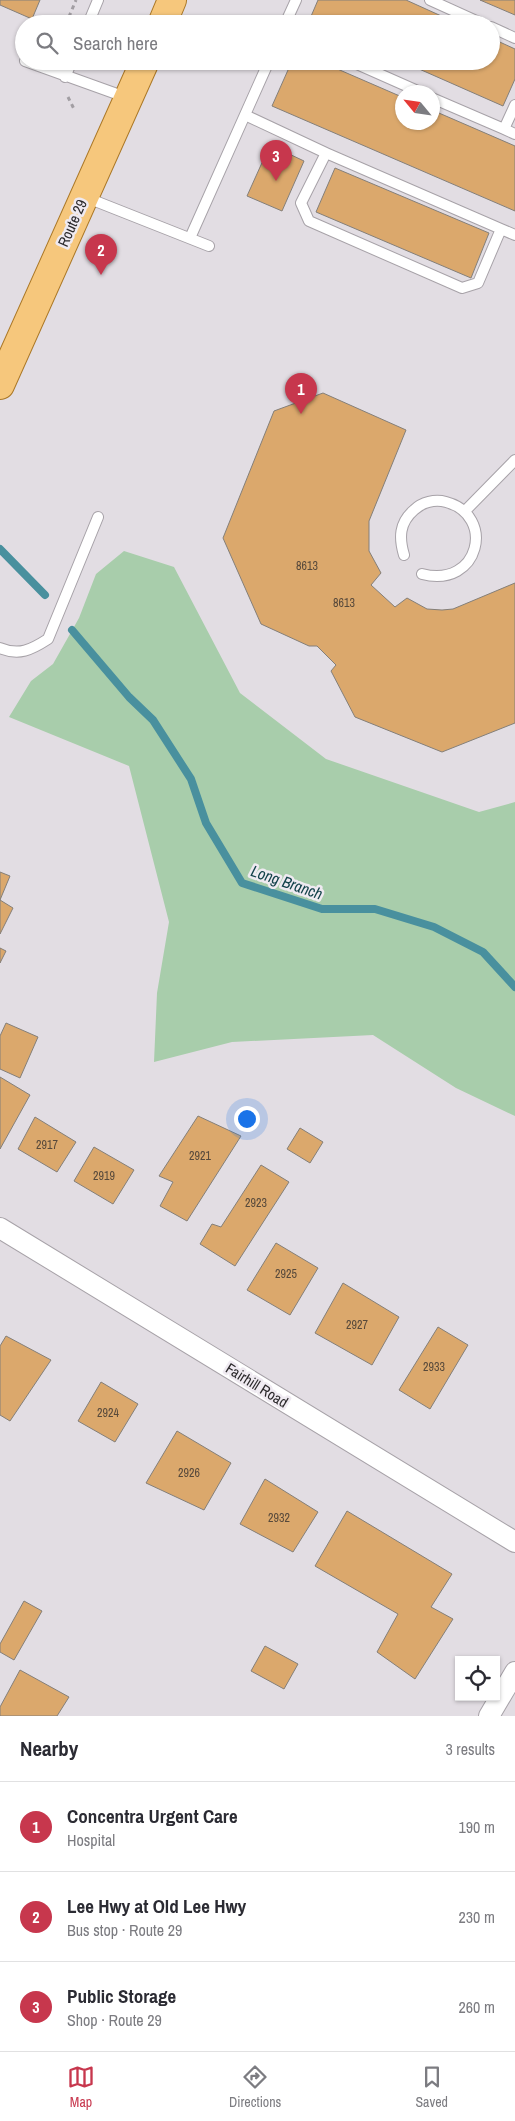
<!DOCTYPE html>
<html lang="en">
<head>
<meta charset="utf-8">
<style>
	body { margin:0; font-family:"Archivo Narrow",sans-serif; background:#f2f2f3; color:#2b2b33 }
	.controls { position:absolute; right:15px; bottom:15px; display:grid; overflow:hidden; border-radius:0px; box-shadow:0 1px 4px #0004 }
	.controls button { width:45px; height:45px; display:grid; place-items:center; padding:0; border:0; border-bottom:1px solid #e1e1e2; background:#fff; color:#2b2b33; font:25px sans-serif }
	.compass { position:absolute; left:395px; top:85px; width:45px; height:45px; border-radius:50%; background:#fff; box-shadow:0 1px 4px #0004; rotate:299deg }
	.you { position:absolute; left:246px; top:1118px; width:18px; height:18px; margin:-12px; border:4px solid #fff; border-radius:50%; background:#1a73e8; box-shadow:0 0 0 8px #1a73e833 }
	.badge { display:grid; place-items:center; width:32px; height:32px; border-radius:50%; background:#c7374d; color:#fff; font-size:16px; font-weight:700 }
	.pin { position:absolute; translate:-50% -41px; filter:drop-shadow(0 1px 2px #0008) }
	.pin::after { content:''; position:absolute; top:26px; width:18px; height:15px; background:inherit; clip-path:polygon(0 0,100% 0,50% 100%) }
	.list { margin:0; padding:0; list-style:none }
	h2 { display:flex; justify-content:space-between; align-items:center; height:65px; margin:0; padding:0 20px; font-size:21px }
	h2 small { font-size:16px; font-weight:400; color:#7c7c81 }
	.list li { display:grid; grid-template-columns:32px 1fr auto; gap:15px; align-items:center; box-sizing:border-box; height:90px; padding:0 20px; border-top:1px solid #e1e1e2 }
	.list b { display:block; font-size:19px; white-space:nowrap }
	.list p { margin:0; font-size:16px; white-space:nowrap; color:#7c7c81 }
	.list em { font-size:16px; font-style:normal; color:#7c7c81 }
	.icon { flex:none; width:28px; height:28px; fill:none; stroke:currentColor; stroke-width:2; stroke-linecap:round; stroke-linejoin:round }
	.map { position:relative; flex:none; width:515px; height:1716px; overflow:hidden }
	.search { position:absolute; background:#fff; box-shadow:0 1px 4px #0004; left:15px; right:15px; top:15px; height:55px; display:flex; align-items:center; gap:12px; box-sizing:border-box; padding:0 18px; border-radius:28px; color:#7c7c81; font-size:19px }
	.sheet { height:335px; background:#fff }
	nav { display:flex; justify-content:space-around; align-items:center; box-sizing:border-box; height:70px; border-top:1px solid #e1e1e2; background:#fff; font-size:14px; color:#7c7c81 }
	nav a { display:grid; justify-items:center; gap:2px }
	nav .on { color:#c7374d }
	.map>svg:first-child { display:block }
</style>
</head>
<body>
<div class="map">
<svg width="515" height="1716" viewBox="0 0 515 1716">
	<rect width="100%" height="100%" fill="#e2dde3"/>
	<!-- green -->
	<path fill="#a8cdab" d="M124,551L174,567L240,693L326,759L479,812L515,802V1116L456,1088L373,1035L232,1042L154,1062L157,993L169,922L129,766L9,717L31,681L53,664L79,618L96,574Z"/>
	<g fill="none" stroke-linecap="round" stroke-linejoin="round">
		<!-- stream -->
		<path stroke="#49909e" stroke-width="8" d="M0,549L45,595
			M72,630L129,697L153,720L191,779L206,823L242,883L322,909H375L434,927L483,952L515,987"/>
	</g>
	<!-- building -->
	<path fill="#dba86c" stroke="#847f79" d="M0,0H40L32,19L0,5Z
		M318,0H406L459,24H316L309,21Z
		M480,0H515V15Z
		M491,38L515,49V79L503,106L401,61H491Z
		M292,61H319L402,97V122H432V110L515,146V211L272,106Z
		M270,145L304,161L282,211L247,196Z
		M335,168L489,233L471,278L316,212Z
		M323,393L406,430L369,521V551L381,573L371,585L395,607L407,598L427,609L442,610L453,609L515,583V723L442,752L355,717L331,671L336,665L317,646H309L261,624L223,538L274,411Z
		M0,872L10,876L0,900Z
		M0,900L13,908L0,934Z
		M0,948L6,951L0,963Z
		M6,1023L38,1037L20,1078L0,1069V1036Z
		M0,1077L30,1095L0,1149Z
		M198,1116L241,1136L187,1221L160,1206L173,1182L159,1176Z
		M35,1117L76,1142L57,1172L18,1149Z
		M300,1128L323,1142L310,1163L287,1149Z
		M94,1147L134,1170L113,1204L74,1181Z
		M261,1165L289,1182L235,1266L200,1244L212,1224L221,1227Z
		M276,1243L318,1268L290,1315L247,1290Z
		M343,1283L399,1317L372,1365L315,1333Z
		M438,1327L468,1345L430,1409L399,1390Z
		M6,1336L51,1360L10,1421L0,1415V1346Z
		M101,1382L138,1404L115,1442L78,1421Z
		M177,1431L231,1463L204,1510L146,1483Z
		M265,1479L318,1512L293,1552L240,1524Z
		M347,1511L452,1574L431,1607L453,1619L415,1679L377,1652L398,1614L315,1566Z
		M24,1601L42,1611L14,1660L0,1652V1644Z
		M265,1646L298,1664L284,1689L251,1671Z
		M20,1670L69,1697L57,1716H0V1707Z"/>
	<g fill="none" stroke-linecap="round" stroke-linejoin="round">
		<defs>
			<path id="service" d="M430,0L483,24
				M88,24L98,0
				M285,24L296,0
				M491,27L515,38
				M25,61L128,98
				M350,61L420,92
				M65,77L72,61
				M432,98L504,129
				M515,105L504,129L515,134
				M245,115L326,153L301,203L309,221L462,288L478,283L501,229L515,235
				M326,153L501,229
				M85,197L209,246
				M190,238L269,61
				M465,511L515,460
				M404,555C399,538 399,523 414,510C422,502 435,499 446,502C496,515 480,589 422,574
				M0,648C19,656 31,650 48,639L98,517"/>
			<path id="minor" d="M0,1228L515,1542
				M489,1716L515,1672"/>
			<path id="primary" d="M162,24L172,0
				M0,385L145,61"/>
		</defs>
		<!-- service casing -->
		<use href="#service" stroke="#a7a2a8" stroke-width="12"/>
		<!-- minor casing -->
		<use href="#minor" stroke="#a7a2a8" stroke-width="22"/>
		<!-- primary casing -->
		<use href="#primary" stroke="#ab7827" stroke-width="30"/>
		<!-- path -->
		<path stroke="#a29ea3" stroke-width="3" stroke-dasharray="4 4" stroke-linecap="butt" d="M66,24L76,0
			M68,97L74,109"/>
		<!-- service -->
		<use href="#service" stroke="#fff" stroke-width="10"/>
		<!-- minor -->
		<use href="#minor" stroke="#fff" stroke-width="20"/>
		<!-- primary -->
		<use href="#primary" stroke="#f6c77c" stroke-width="28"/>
	</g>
	<g text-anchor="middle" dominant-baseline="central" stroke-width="5" stroke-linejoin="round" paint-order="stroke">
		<!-- number labels -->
		<g font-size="12" fill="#57493b">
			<text x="307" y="566">8613</text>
			<text x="344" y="603">8613</text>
			<text x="47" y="1145">2917</text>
			<text x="200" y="1156">2921</text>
			<text x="104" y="1176">2919</text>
			<text x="256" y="1203">2923</text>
			<text x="286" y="1274">2925</text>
			<text x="357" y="1325">2927</text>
			<text x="434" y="1367">2933</text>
			<text x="108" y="1413">2924</text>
			<text x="189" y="1473">2926</text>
			<text x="279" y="1518">2932</text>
		</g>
		<!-- street labels -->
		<g font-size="15" fill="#2b292b" stroke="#efeaf1">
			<text transform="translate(72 223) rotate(-66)">Route 29</text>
			<text transform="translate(257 1385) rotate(32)">Fairhill Road</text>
		</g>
		<!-- water labels -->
		<g font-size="16" font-style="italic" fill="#14434b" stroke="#efeaf1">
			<text transform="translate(287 882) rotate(19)">Long Branch</text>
		</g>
	</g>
</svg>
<div class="controls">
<button><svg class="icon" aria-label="locate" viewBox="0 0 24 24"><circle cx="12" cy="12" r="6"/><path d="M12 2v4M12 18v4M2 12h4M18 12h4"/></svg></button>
</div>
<svg class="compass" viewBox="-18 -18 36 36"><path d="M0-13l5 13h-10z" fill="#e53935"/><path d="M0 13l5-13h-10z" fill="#7c7c81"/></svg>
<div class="you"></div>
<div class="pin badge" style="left:301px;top:414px">1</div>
<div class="pin badge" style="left:101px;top:275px">2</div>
<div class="pin badge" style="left:276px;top:181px">3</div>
<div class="search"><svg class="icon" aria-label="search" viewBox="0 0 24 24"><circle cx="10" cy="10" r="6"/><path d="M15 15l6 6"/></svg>Search here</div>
</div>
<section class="sheet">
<h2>Nearby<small>3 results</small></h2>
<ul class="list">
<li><span class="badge">1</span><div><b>Concentra Urgent Care</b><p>Hospital</p></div><em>190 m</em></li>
<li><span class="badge">2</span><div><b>Lee Hwy at Old Lee Hwy</b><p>Bus stop · Route 29</p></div><em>230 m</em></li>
<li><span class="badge">3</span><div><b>Public Storage</b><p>Shop · Route 29</p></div><em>260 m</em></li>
</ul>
</section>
<nav>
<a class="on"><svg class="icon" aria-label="map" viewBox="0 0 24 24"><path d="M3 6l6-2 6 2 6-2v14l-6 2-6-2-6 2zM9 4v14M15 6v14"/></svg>Map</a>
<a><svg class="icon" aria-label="directions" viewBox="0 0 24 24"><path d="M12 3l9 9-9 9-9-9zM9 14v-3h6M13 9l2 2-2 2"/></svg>Directions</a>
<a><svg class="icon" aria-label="saved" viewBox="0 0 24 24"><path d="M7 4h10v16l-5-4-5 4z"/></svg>Saved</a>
</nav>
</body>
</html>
